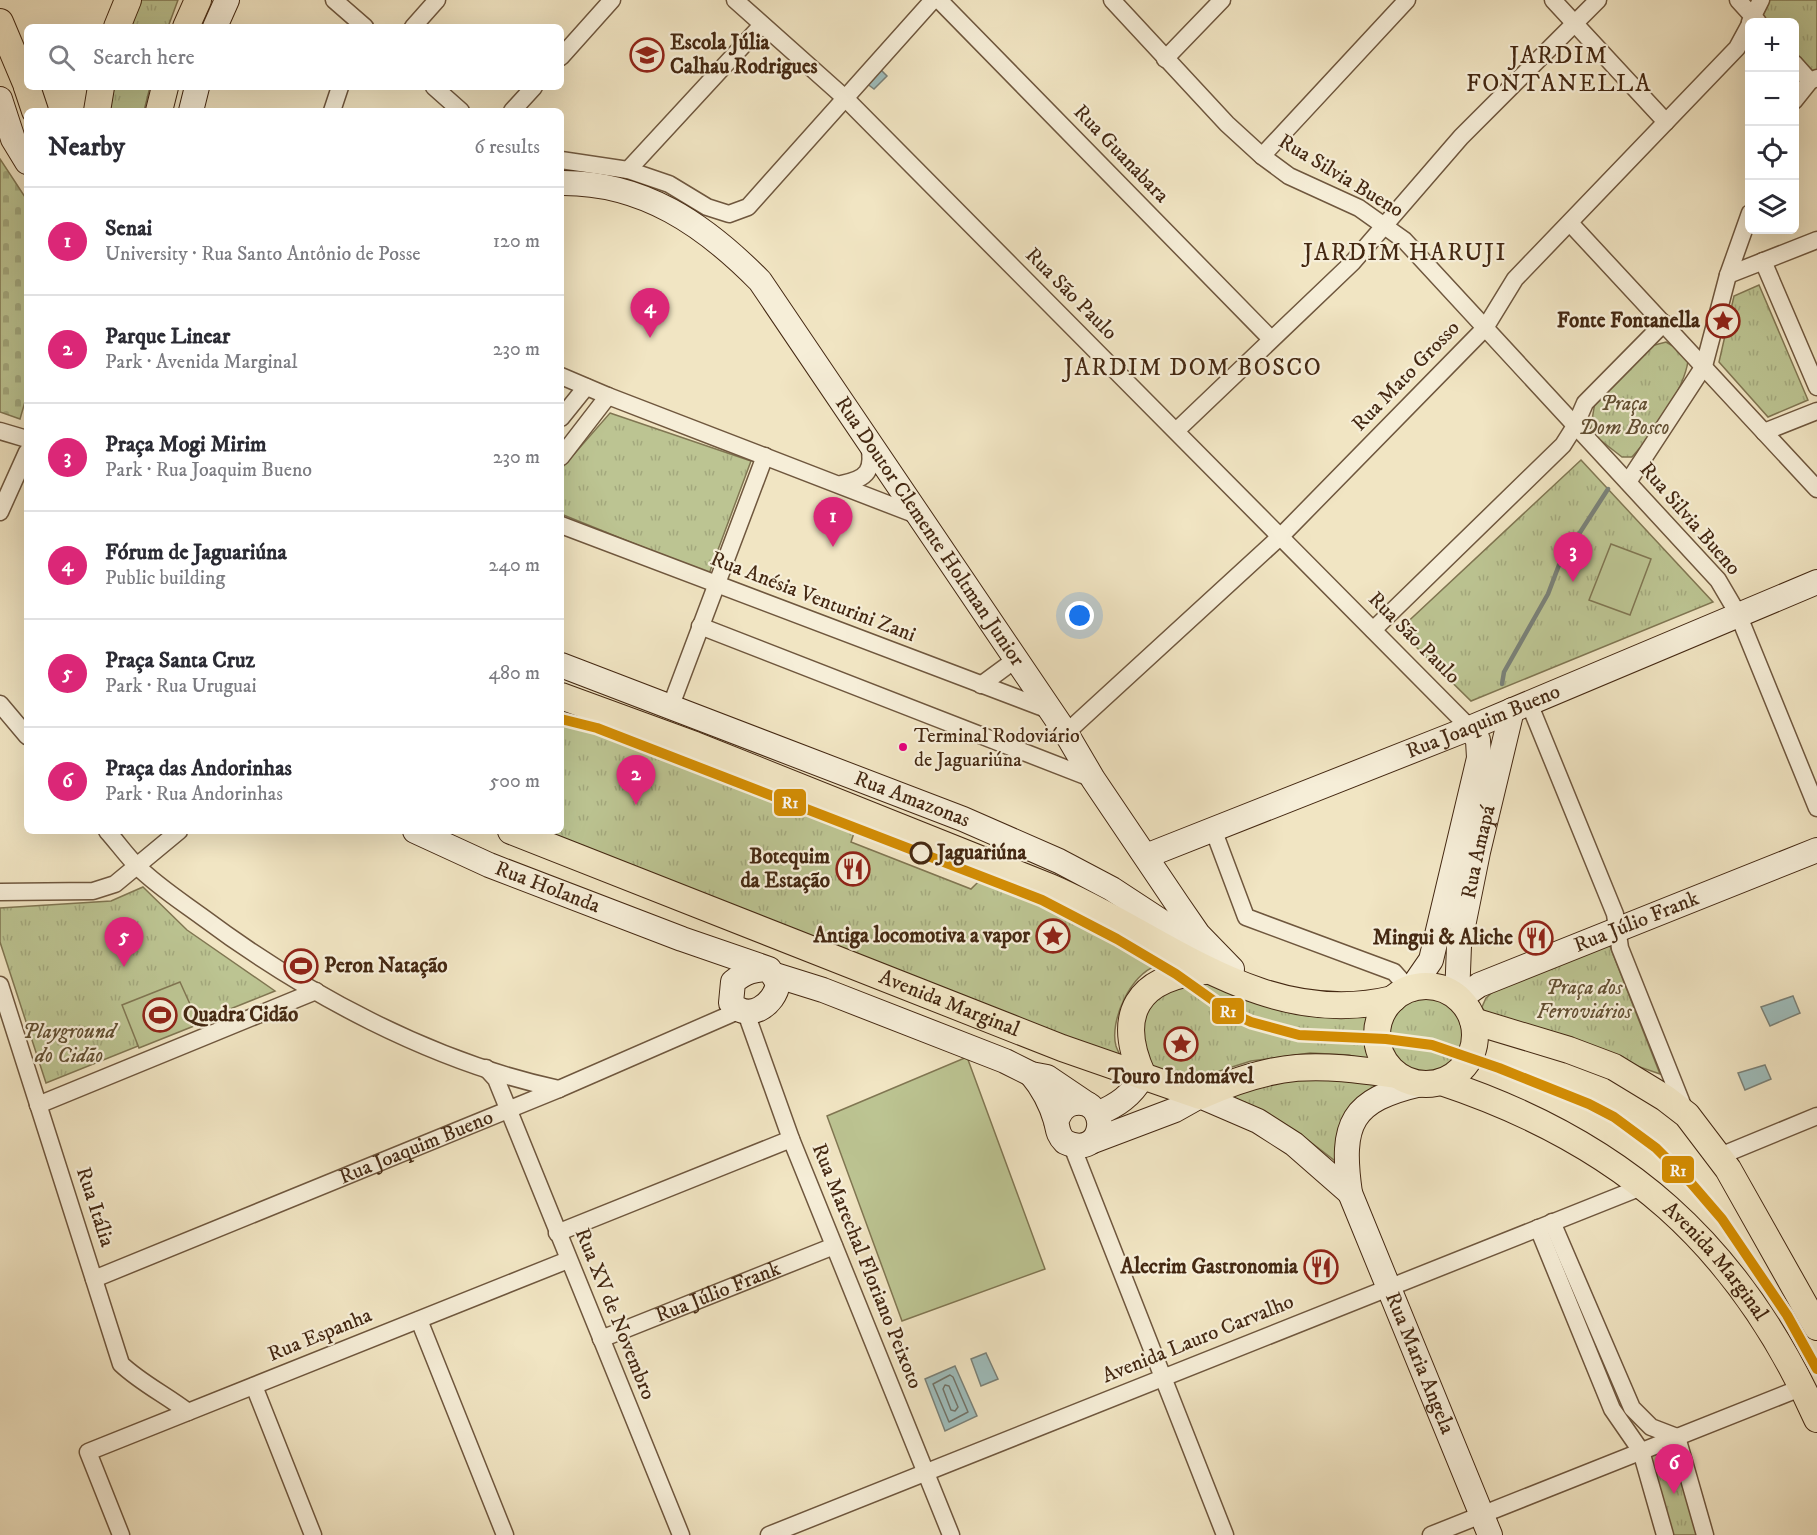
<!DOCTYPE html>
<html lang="en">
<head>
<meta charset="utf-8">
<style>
	body { margin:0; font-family:"IM FELL DW Pica",serif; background:#f7f7f7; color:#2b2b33 }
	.controls { position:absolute; right:18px; top:18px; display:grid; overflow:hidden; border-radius:9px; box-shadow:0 6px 24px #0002 }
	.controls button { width:54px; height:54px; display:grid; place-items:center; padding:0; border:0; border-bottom:2px solid #e1e1e2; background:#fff; color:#2b2b33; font:30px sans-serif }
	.you { position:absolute; left:1080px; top:616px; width:21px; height:21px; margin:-15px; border:4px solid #fff; border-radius:50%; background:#1a73e8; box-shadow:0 0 0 9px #1a73e833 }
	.badge { display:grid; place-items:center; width:39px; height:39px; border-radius:50%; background:#db2777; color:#fff; font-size:20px; font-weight:700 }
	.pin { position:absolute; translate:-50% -50px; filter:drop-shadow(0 2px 3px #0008) }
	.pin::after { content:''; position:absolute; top:32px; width:21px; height:18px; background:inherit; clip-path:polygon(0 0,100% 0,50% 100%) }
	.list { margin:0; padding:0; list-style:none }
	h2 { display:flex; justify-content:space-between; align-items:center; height:78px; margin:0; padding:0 24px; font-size:26px }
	h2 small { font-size:20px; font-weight:400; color:#7c7c81 }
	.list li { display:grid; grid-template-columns:39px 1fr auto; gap:18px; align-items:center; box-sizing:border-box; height:108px; padding:0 24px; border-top:2px solid #e1e1e2 }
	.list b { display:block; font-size:22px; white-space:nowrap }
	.list p { margin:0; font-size:20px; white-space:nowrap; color:#7c7c81 }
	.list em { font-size:20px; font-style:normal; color:#7c7c81 }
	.icon { flex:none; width:33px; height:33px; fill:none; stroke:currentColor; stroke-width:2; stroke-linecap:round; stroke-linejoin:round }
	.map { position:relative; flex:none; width:1817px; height:1535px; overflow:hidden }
	.search { position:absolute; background:#fff; box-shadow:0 6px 24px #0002; left:24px; top:24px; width:540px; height:66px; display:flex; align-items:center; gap:15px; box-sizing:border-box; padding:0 21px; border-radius:9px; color:#7c7c81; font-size:22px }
	.panel { position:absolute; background:#fff; box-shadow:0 6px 24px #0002; left:24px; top:108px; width:540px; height:726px; border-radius:9px }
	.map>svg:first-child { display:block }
</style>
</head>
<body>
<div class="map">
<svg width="1817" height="1535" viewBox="0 0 1817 1535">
	<defs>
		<pattern id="grass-tufts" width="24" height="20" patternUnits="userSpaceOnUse" patternTransform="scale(1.5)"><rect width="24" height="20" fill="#bcc492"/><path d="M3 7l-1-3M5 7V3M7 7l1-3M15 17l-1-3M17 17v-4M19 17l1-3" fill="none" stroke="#a3a87d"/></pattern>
		<pattern id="cemetery-stones" width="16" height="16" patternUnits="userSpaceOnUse" patternTransform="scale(1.5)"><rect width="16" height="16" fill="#bcc492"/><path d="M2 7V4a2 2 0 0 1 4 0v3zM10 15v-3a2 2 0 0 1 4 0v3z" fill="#a3a87d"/></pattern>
	</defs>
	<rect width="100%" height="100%" fill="#f1e5c3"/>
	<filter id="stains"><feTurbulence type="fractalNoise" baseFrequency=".00333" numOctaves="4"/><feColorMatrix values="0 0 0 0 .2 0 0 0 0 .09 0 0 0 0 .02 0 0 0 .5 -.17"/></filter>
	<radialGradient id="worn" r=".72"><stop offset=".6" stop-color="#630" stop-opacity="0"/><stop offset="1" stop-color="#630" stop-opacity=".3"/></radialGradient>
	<!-- grass -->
	<path fill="url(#grass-tufts)" stroke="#807652" stroke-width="1.5" d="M133,0H178L168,27H126Z
		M1764,0H1817V71L1813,73L1795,54L1794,22H1765L1758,15Z
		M110,87H150L144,111H106Z
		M1759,285L1808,400L1768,417L1719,362L1734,296Z
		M1666,342L1678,349L1688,361C1684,390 1652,435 1632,457H1622L1590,432L1595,402L1651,346Z
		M610,413L751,461L709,574L561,514V469Z
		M1581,460L1713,602L1471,701L1399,630Z
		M561,705L638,735L725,779L855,830L851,842L971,889L981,879C1044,903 1098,931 1156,966C1131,974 1109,1021 1116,1046C1118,1052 1122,1058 1124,1064L527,831H561Z
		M143,887L187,930L275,991L46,1083L0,942V908L111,901Z
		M1609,944L1660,1074L1486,1014L1482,1007L1486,998L1496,989Z
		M1190,977L1372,1013L1367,1038L1376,1063L1349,1055L1310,1053L1251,1061L1188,1081L1155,1071L1142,1052L1140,1014L1150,996Z
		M1386 1037a40 40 0 1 1 80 0a40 40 0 1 1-80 0Z
		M1308,1075L1391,1085L1340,1157L1334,1160L1304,1137L1273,1119L1223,1099L1238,1091Z
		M1675,1442L1701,1535H1670L1645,1452Z"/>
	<!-- cemetery -->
	<path fill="url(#cemetery-stones)" stroke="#807652" stroke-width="1.5" d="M0,159L27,200V395L20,419L0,412Z"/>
	<!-- garden -->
	<path fill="#bcc492" stroke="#807652" stroke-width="1.5" d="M1611,544L1651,559L1630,615L1589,600Z
		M180,982L199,1024L139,1048L122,1005Z
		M967,1057L1045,1269L902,1321L827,1116Z"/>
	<!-- water -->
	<path fill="#9ebdbc" stroke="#7a8178" stroke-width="1.5" d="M880,69L887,76L874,89L866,83Z
		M1793,996L1800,1013L1770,1026L1761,1007Z
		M1765,1065L1771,1079L1745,1090L1738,1073Z
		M986,1353L998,1379L981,1386L971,1359Z
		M955,1366L977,1416L945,1431L925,1379Z"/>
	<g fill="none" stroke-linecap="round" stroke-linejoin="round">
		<!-- shore -->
		<path stroke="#717267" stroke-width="1.5" d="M950,1375L953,1377L968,1412L949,1422L933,1384Z
			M945,1385L949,1386L958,1407L955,1411L951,1410L943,1389Z"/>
		<!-- stream -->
		<path stroke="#7a8178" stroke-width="4.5" d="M1502,684L1504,672L1548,594L1559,565L1608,489"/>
		<defs>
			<g id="street">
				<path d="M334,0L365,27"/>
				<path d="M735,0L845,98L1470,728"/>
				<path d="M939,0L1271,339"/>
				<path d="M1112,0L1227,124L1262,156L1289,176L1359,208L1404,240L1718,580L1738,614L1817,808"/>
				<path d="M1553,0L1666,122"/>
				<path d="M1738,0L1758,22"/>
				<path d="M1750,22L1761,0"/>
				<path d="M413,27L437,0"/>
				<path d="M561,57L612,0"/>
				<path d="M1165,59L1222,0"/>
				<path d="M1794,63L1810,81"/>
				<path d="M434,87L461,111"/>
				<path d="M1794,101L1810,81L1817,78"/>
				<path d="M332,111L340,87"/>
				<path d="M512,111L534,87"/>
				<path d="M1262,156L1407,0"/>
				<path d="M561,160L628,170L669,184L707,207L729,214L748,207L933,0"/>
				<path d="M628,170L762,25"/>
				<path d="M1570,223L1817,489"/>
				<path d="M1763,261L1817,387"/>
				<path d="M1728,275L1817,240"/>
				<path d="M561,376L608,396L919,516"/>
				<path d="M561,418L586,387"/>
				<path d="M0,431L27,439"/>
				<path d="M1176,431L1352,263L1461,137L1598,0"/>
				<path d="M1764,432L1817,411"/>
				<path d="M561,457L608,396"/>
				<path d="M1628,482L1704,366L1728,275L1750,213"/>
				<path d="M841,484C868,479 874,470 869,444"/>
				<path d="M0,512L27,452"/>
				<path d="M561,525L1049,710"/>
				<path d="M700,626L1093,779"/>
				<path d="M1373,630L1563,445L1575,426L1585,403L1664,323"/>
				<path d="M981,685L1015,660"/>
				<path d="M1529,703L1615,914L1620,948L1685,1111"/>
				<path d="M0,704L27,736"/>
				<path d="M670,708L765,456"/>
				<path d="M1066,733L1282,535L1485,328L1515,279L1737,48L1750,24"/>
				<path d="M1213,829L1246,917L1394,972L1409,989"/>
				<path d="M107,831C117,842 126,855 137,866C156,885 179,900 201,916C304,993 432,1062 559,1089"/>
				<path d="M0,892L93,891L115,884L179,831"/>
				<path d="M0,985L121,1364C141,1383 166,1395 188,1412"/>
				<path d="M746,1013L791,1139L951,1535"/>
				<path d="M486,1068L496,1079L681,1535"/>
				<path d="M38,1105L316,991"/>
				<path d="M1072,1146L1225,1535"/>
				<path d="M1720,1156L1817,1116"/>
				<path d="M1552,1222L1632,1408L1651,1427L1677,1437L1705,1535"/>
				<path d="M1538,1228L1612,1409L1641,1451L1665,1535"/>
				<path d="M557,1233L791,1139"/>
				<path id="s1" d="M94,1279L559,1089L738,1011"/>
				<path d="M419,1320L505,1535"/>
				<path id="s2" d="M601,1339L834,1246"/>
				<path d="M254,1386L313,1535"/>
				<path d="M121,1535L88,1452L568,1260"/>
				<path d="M769,1535L1644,1186"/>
				<path d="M1431,1535L1803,1387"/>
			</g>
			<g id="secondary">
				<path d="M215,27L227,0"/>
				<path d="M0,99L13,139L27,162"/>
				<path d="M191,111L197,87"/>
				<path id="s3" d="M561,183C643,182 705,225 760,281L1066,733L1093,779L1178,905L1198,934L1232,969"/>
				<path id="s4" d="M561,665L963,819L1059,861L1112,889L1202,948"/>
				<path id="s5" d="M415,831L489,865L682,939L769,969L778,983C775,1005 748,1023 731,1003L733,982C745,972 754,969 769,969"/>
				<path id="s6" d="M1146,856L1470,728L1817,582"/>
				<path d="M775,975L823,990L1005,1061L1031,1074L1047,1077L1087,1104"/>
				<path d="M1411,989L1431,960L1479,758L1478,740L1470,728"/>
				<path id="s7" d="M1457,997L1459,946L1478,852L1512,710"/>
				<path id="s8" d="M1459,999L1479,985L1817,850"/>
				<path d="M1031,1074C1042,1087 1051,1104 1056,1121C1058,1130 1058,1135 1065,1142C1106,1161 1111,1098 1075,1103C1064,1105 1060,1112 1056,1122"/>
				<path id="s9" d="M1421,1084C1351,1100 1340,1123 1350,1193L1490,1535"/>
				<path d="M1097,1114C1118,1105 1131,1096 1143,1076"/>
				<path d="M1093,1141L1175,1110L1200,1096L1258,1121L1294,1144L1350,1193"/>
			</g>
			<g id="primary">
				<path d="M0,22L27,86"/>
				<path d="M117,27L128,0"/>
				<path d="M186,27L198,0"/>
				<path d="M27,87L35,111"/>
				<path d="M97,111L101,87"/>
				<path d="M159,111L165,87"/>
				<path d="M561,696L695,745L1050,887C1161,934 1262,1031 1393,999"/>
				<path id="s10" d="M511,831L1062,1048L1200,1096C1279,1061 1314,1063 1397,1075"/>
				<circle cx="1426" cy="1035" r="49"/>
				<path d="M1473,1021L1569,1050L1614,1067L1665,1098L1687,1115L1728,1169L1817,1327"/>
				<path d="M1143,1076C1115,1015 1137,977 1205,971"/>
				<path id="s11" d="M1441,1082C1622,1142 1739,1244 1817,1419"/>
			</g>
		</defs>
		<!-- street casing -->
		<use href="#street" stroke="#6f573e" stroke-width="19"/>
		<!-- secondary casing -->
		<use href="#secondary" stroke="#442812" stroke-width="26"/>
		<!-- primary casing -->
		<use href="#primary" stroke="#442812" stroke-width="28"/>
		<!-- street -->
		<use href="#street" stroke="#f6eed8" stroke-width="16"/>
		<!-- secondary -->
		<use href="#secondary" stroke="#f6eed8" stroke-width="24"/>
		<!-- primary -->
		<use href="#primary" stroke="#f1e5c3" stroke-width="26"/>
		<defs>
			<path id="rail" d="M561,719L597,728L921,853"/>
		</defs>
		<!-- rail casing -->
		<use href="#rail" stroke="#442812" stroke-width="7"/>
		<!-- rail -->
		<use href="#rail" stroke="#f6eed8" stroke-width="4.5" stroke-dasharray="14" stroke-linecap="butt"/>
		<defs>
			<path id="rail-1" d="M561,719L597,728L1042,900L1117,939L1176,974L1231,1013L1251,1022L1299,1035L1386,1039L1432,1045L1499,1068L1589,1104L1614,1117L1656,1148L1691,1183L1722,1219L1787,1315L1817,1369"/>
		</defs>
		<!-- rail-1 casing -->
		<use href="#rail-1" stroke="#f6eed8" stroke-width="15"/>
		<!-- rail-1 -->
		<use href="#rail-1" stroke="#d38d04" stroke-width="10"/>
	</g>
	<!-- icons -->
	<defs>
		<symbol id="school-ring" viewBox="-11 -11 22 22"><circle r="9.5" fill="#f6eed8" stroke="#8f2418" stroke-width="1.5"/><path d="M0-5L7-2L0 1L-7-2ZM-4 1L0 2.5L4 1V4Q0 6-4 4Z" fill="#8f2418"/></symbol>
		<symbol id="sight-ring" viewBox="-11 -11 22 22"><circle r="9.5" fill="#f6eed8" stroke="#8f2418" stroke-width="1.5"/><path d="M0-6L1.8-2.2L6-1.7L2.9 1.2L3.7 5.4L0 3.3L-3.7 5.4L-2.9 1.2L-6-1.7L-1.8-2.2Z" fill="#8f2418"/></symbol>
		<symbol id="restaurant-ring" viewBox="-11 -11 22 22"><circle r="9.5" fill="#f6eed8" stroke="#8f2418" stroke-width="1.5"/><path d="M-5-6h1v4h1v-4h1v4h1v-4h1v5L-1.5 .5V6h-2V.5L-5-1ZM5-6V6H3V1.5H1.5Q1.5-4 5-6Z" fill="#8f2418"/></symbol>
		<symbol id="stadium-ring" viewBox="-11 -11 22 22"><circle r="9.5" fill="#f6eed8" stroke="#8f2418" stroke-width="1.5"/><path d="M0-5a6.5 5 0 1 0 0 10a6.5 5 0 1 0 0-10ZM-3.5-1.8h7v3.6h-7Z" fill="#8f2418"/></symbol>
	</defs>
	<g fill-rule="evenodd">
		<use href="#school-ring" x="628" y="36" width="38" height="38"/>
		<use href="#sight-ring" x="1704" y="302" width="38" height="38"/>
		<use href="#restaurant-ring" x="834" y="850" width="38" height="38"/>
		<use href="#sight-ring" x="1034" y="917" width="38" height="38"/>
		<use href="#restaurant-ring" x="1517" y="919" width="38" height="38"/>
		<use href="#stadium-ring" x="282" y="947" width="38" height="38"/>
		<use href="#stadium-ring" x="141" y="996" width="38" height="38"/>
		<use href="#sight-ring" x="1162" y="1025" width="38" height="38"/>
		<use href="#restaurant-ring" x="1302" y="1248" width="38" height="38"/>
	</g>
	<!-- markers -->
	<circle fill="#e5007d" stroke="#f6eed8" stroke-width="2" cx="903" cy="747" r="5"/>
	<circle fill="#f6eed8" stroke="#442812" stroke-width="3" cx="921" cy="853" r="10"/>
	<g text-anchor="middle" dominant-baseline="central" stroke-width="4.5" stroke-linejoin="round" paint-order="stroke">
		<!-- bus labels -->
		<g font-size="20" fill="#442812" stroke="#f6eed8" text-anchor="start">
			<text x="914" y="736">Terminal Rodoviário<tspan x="914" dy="24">de Jaguariúna</tspan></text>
		</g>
		<!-- poi labels -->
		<g font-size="21" font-weight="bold" fill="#442812" stroke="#f6eed8" text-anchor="end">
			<text x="670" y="43" text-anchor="start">Escola Júlia<tspan x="670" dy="24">Calhau Rodrigues</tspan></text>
			<text x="1700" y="321">Fonte Fontanella</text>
			<text x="830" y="857">Botequim<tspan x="830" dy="24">da Estação</tspan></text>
			<text x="1030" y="936">Antiga locomotiva a vapor</text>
			<text x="1513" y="938">Mingui &amp; Aliche</text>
			<text x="324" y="966" text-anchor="start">Peron Natação</text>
			<text x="183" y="1015" text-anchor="start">Quadra Cidão</text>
			<text x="1181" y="1077" text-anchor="middle">Touro Indomável</text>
			<text x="1298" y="1267">Alecrim Gastronomia</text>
		</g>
		<!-- street labels -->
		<g font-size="21" fill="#442812" stroke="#f6eed8">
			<text transform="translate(1121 154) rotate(46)">Rua Guanabara</text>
			<text transform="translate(1341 176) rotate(31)">Rua Silvia Bueno</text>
			<text transform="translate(1071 294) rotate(45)">Rua São Paulo</text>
			<text transform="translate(1406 376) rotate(-46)">Rua Mato Grosso</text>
			<text transform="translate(1690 519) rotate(49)">Rua Silvia Bueno</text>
			<text stroke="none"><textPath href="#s3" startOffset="531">Rua Doutor Clemente Holtman Junior</textPath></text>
			<text transform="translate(813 597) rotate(21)">Rua Anésia Venturini Zani</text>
			<text transform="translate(1414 638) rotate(45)">Rua São Paulo</text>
			<text stroke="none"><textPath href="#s6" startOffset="363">Rua Joaquim Bueno</textPath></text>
			<text stroke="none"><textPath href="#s4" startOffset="376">Rua Amazonas</textPath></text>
			<text stroke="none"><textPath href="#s7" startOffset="147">Rua Amapá</textPath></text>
			<text stroke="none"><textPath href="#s5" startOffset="144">Rua Holanda</textPath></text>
			<text stroke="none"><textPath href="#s8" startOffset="194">Rua Júlio Frank</textPath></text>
			<text stroke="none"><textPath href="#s10" startOffset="471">Avenida Marginal</textPath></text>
			<text stroke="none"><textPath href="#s1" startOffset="348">Rua Joaquim Bueno</textPath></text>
			<text transform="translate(95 1207) rotate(72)">Rua Itália</text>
			<text stroke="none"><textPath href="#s11" startOffset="333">Avenida Marginal</textPath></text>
			<text transform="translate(867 1266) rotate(68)">Rua Marechal Floriano Peixoto</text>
			<text stroke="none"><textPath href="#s2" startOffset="126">Rua Júlio Frank</textPath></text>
			<text transform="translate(615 1314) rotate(68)">Rua XV de Novembro</text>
			<text transform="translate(320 1335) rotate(-22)">Rua Espanha</text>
			<text transform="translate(1198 1339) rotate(-22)">Avenida Lauro Carvalho</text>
			<text stroke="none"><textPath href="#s9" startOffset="336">Rua Maria Angela</textPath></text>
		</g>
		<!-- park labels -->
		<g font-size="21" font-style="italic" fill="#624f32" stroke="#f6eed8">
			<text x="1624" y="404">Praça<tspan x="1624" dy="24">Dom Bosco</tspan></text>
			<text x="1584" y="988">Praça dos<tspan x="1584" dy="24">Ferroviários</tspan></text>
			<text x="69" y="1032">Playground<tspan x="69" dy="24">do Cidão</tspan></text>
		</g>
		<!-- stop labels -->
		<g font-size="21" font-weight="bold" fill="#442812" stroke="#f6eed8" text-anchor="start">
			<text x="937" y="853">Jaguariúna</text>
		</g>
		<!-- quarter labels -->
		<g font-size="24" letter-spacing="1.5" fill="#442812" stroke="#f6eed8">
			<text x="1559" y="56">JARDIM<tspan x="1559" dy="28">FONTANELLA</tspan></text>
			<text x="1405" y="253">JARDIM HARUJI</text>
			<text x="1193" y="368">JARDIM DOM BOSCO</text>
		</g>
	</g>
	<g stroke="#f6eed8" stroke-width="2">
		<rect x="773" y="788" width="34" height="29" rx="6" fill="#d38d04"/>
		<rect x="1211" y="997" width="34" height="28" rx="6" fill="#d38d04"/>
		<rect x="1661" y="1155" width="34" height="29" rx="6" fill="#d38d04"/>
	</g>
	<g font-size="16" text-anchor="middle" font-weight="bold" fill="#fff">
		<text x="790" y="808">R1</text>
		<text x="1228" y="1017">R1</text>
		<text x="1678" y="1176">R1</text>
	</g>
	<rect width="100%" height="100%" filter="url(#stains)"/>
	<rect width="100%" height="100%" fill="url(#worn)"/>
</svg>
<div class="controls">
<button>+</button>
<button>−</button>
<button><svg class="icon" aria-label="locate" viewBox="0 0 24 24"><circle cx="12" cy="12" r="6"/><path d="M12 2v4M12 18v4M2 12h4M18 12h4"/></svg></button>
<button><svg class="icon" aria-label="layers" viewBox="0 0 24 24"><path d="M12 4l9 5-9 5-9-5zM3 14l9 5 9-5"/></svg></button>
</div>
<div class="you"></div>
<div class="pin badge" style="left:833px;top:547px">1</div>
<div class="pin badge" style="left:636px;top:805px">2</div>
<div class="pin badge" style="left:1573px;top:582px">3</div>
<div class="pin badge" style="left:650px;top:338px">4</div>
<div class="pin badge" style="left:124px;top:967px">5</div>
<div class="pin badge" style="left:1674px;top:1494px">6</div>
<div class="search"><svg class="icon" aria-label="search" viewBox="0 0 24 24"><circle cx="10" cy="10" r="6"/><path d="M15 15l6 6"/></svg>Search here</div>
<section class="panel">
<h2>Nearby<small>6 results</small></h2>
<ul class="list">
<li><span class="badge">1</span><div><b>Senai</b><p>University · Rua Santo Antônio de Posse</p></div><em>120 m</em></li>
<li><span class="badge">2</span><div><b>Parque Linear</b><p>Park · Avenida Marginal</p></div><em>230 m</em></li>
<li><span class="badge">3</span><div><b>Praça Mogi Mirim</b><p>Park · Rua Joaquim Bueno</p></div><em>230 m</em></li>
<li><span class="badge">4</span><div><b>Fórum de Jaguariúna</b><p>Public building</p></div><em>240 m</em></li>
<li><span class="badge">5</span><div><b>Praça Santa Cruz</b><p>Park · Rua Uruguai</p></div><em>480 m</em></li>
<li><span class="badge">6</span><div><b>Praça das Andorinhas</b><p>Park · Rua Andorinhas</p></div><em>500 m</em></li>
</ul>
</section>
</div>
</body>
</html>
